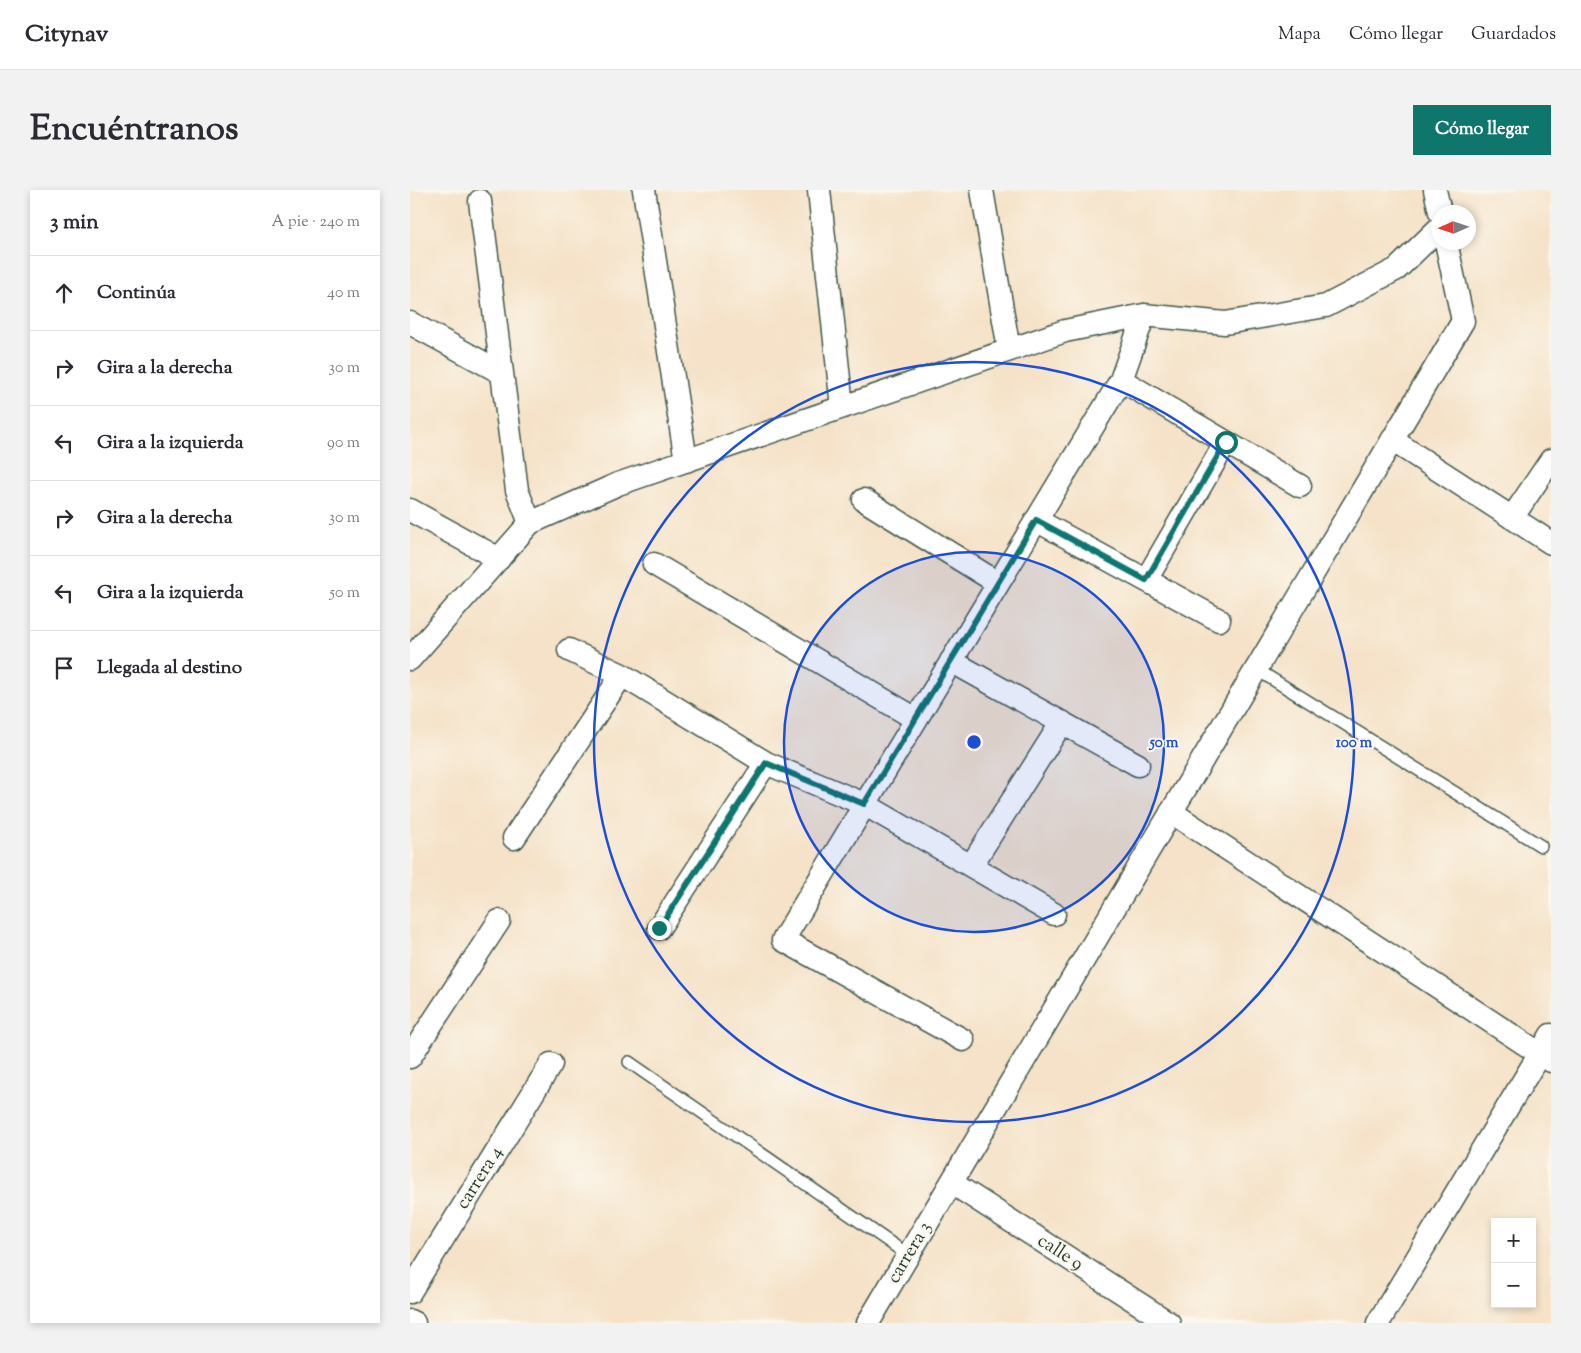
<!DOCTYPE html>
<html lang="es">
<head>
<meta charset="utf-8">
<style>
	body { margin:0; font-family:"Sorts Mill Goudy",serif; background:#f2f2f3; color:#2b2b33 }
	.controls { position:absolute; right:15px; bottom:15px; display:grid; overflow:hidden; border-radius:0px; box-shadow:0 2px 8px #0003 }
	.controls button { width:45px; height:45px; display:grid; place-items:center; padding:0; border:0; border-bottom:1px solid #e1e1e2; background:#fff; color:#2b2b33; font:25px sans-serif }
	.compass { position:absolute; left:1021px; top:15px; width:45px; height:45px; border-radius:50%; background:#fff; box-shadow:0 2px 8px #0003; rotate:267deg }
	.stop { position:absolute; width:15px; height:15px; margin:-11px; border:4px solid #0f766e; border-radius:50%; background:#fff }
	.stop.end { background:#0f766e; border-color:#fff; box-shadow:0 1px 5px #0008 }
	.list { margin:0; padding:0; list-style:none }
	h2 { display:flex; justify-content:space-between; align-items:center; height:65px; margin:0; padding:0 20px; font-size:21px }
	h2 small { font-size:16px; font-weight:400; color:#7c7c81 }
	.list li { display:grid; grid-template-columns:32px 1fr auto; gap:15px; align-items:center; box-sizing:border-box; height:75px; padding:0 20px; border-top:1px solid #e1e1e2 }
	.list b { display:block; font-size:19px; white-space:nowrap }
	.list em { font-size:16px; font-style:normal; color:#7c7c81 }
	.icon { flex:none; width:28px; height:28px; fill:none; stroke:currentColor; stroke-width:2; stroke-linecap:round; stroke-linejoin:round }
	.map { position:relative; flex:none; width:1141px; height:1133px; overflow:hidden; border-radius:0px }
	header { display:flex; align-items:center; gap:30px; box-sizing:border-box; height:70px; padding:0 25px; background:#fff; border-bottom:1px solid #e1e1e2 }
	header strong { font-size:24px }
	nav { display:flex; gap:28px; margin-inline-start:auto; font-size:18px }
	.intro { display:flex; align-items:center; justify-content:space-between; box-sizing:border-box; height:120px; padding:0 30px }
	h1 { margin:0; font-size:35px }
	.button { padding:12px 22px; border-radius:0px; background:#0f766e; color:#fff; font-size:18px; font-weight:700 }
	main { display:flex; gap:30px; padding:0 30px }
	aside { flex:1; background:#fff; border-radius:0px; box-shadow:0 2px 8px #0003 }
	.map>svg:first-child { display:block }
</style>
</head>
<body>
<header>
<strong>Citynav</strong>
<nav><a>Mapa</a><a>Cómo llegar</a><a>Guardados</a></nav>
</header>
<div class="intro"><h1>Encuéntranos</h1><a class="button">Cómo llegar</a></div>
<main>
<aside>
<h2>3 min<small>A pie · 240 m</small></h2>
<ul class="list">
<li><svg class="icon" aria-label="ahead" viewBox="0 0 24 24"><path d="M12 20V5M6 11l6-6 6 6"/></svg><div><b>Continúa</b></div><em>40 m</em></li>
<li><svg class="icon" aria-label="right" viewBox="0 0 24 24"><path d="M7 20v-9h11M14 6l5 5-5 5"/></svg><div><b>Gira a la derecha</b></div><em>30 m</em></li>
<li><svg class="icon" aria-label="left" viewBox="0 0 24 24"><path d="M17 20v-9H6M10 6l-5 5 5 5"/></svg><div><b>Gira a la izquierda</b></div><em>90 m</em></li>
<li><svg class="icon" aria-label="right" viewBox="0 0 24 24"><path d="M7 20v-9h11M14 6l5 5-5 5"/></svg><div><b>Gira a la derecha</b></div><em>30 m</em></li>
<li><svg class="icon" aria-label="left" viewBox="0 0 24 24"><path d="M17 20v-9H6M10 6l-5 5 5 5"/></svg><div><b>Gira a la izquierda</b></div><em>50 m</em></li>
<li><svg class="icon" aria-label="arrive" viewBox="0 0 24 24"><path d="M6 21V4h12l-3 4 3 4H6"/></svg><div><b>Llegada al destino</b></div></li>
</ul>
</aside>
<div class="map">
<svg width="1141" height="1133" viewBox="0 0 1141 1133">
	<rect width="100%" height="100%" fill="#fbf7ec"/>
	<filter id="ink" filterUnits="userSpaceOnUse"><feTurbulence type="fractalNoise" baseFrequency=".02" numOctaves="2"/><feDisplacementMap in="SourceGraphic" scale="10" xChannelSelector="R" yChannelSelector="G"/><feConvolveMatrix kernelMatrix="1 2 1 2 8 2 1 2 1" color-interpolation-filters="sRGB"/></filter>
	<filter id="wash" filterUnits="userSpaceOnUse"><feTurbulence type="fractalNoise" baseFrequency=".0096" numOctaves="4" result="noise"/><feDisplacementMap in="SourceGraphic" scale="20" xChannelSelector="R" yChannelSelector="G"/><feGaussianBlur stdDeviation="1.12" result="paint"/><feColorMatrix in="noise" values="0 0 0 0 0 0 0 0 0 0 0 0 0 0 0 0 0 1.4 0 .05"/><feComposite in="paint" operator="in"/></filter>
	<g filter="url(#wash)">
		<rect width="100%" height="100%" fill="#f5e2c8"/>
	</g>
	<g filter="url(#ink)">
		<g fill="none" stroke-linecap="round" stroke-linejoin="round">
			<defs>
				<path id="service" d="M846,479L1131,656
					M219,872L498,1065"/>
				<path id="minor" d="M234,0L276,271
					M409,0L432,217
					M572,0L599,160
					M1025,0L1030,22
					M70,11L107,300L120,333
					M0,133L92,183
					M711,190L734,125
					M982,250L1141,353
					M454,310L588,393
					M0,320L89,369
					M1102,328L1141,270
					M626,330L809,430
					M244,374L506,529
					M736,390L816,252
					M159,460L212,485L356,573L454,614L644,724
					M0,469L120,333L208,294L655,141L734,125L815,133L916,116L987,79L1028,39
					M541,471L728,575
					M761,622L1141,871
					M104,648L212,485
					M561,676L652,532
					M249,738L356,573
					M553,850L373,750L711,190L890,296
					M0,867L89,731
					M542,993L759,1133
					M0,1102L141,874
					M0,1131L4,1133
					M458,1133L1053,131L1036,52
					M968,1133L1141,845"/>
			</defs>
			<!-- service casing -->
			<use href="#service" stroke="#3f564a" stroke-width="14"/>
			<!-- minor casing -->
			<use href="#minor" stroke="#3f564a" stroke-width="25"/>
			<!-- service -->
			<use href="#service" stroke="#fff" stroke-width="11"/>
			<!-- minor -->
			<use href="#minor" stroke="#fff" stroke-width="22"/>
		</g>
	</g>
	<g fill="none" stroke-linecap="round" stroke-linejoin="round" filter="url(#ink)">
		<!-- route -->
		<path stroke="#0f766e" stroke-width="6" d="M249,738L356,573L454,614L626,330L736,390L816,252"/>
	</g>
	<!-- distance rings -->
	<circle cx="564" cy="552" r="190" fill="#1d4ed8" fill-opacity=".12"/>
	<g fill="none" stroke="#1d4ed8" stroke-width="2.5">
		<circle cx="564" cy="552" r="190"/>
		<circle cx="564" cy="552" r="380"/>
	</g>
	<g text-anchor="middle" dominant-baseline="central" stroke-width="4" stroke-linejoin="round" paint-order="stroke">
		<!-- street labels -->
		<g font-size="19" fill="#1f3d34" stroke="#fbf7ec">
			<text transform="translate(70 988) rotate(-58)">carrera 4</text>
			<text transform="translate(500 1063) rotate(-59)">carrera 3</text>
			<text transform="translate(650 1063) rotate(33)">calle 9</text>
		</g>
	</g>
	<circle cx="564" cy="552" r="8" fill="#1d4ed8" stroke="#fbf7ec" stroke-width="2.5"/>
	<g font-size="15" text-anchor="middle" font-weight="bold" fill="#1d4ed8" stroke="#fbf7ec" stroke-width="4" stroke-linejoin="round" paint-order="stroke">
		<text x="754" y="557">50 m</text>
		<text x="944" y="557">100 m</text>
	</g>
</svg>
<div class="controls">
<button>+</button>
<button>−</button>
</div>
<svg class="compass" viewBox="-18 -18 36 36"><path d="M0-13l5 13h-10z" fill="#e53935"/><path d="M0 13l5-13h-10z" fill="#7c7c81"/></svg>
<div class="stop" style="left:816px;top:252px"></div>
<div class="stop end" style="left:249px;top:738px"></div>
</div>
</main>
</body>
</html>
